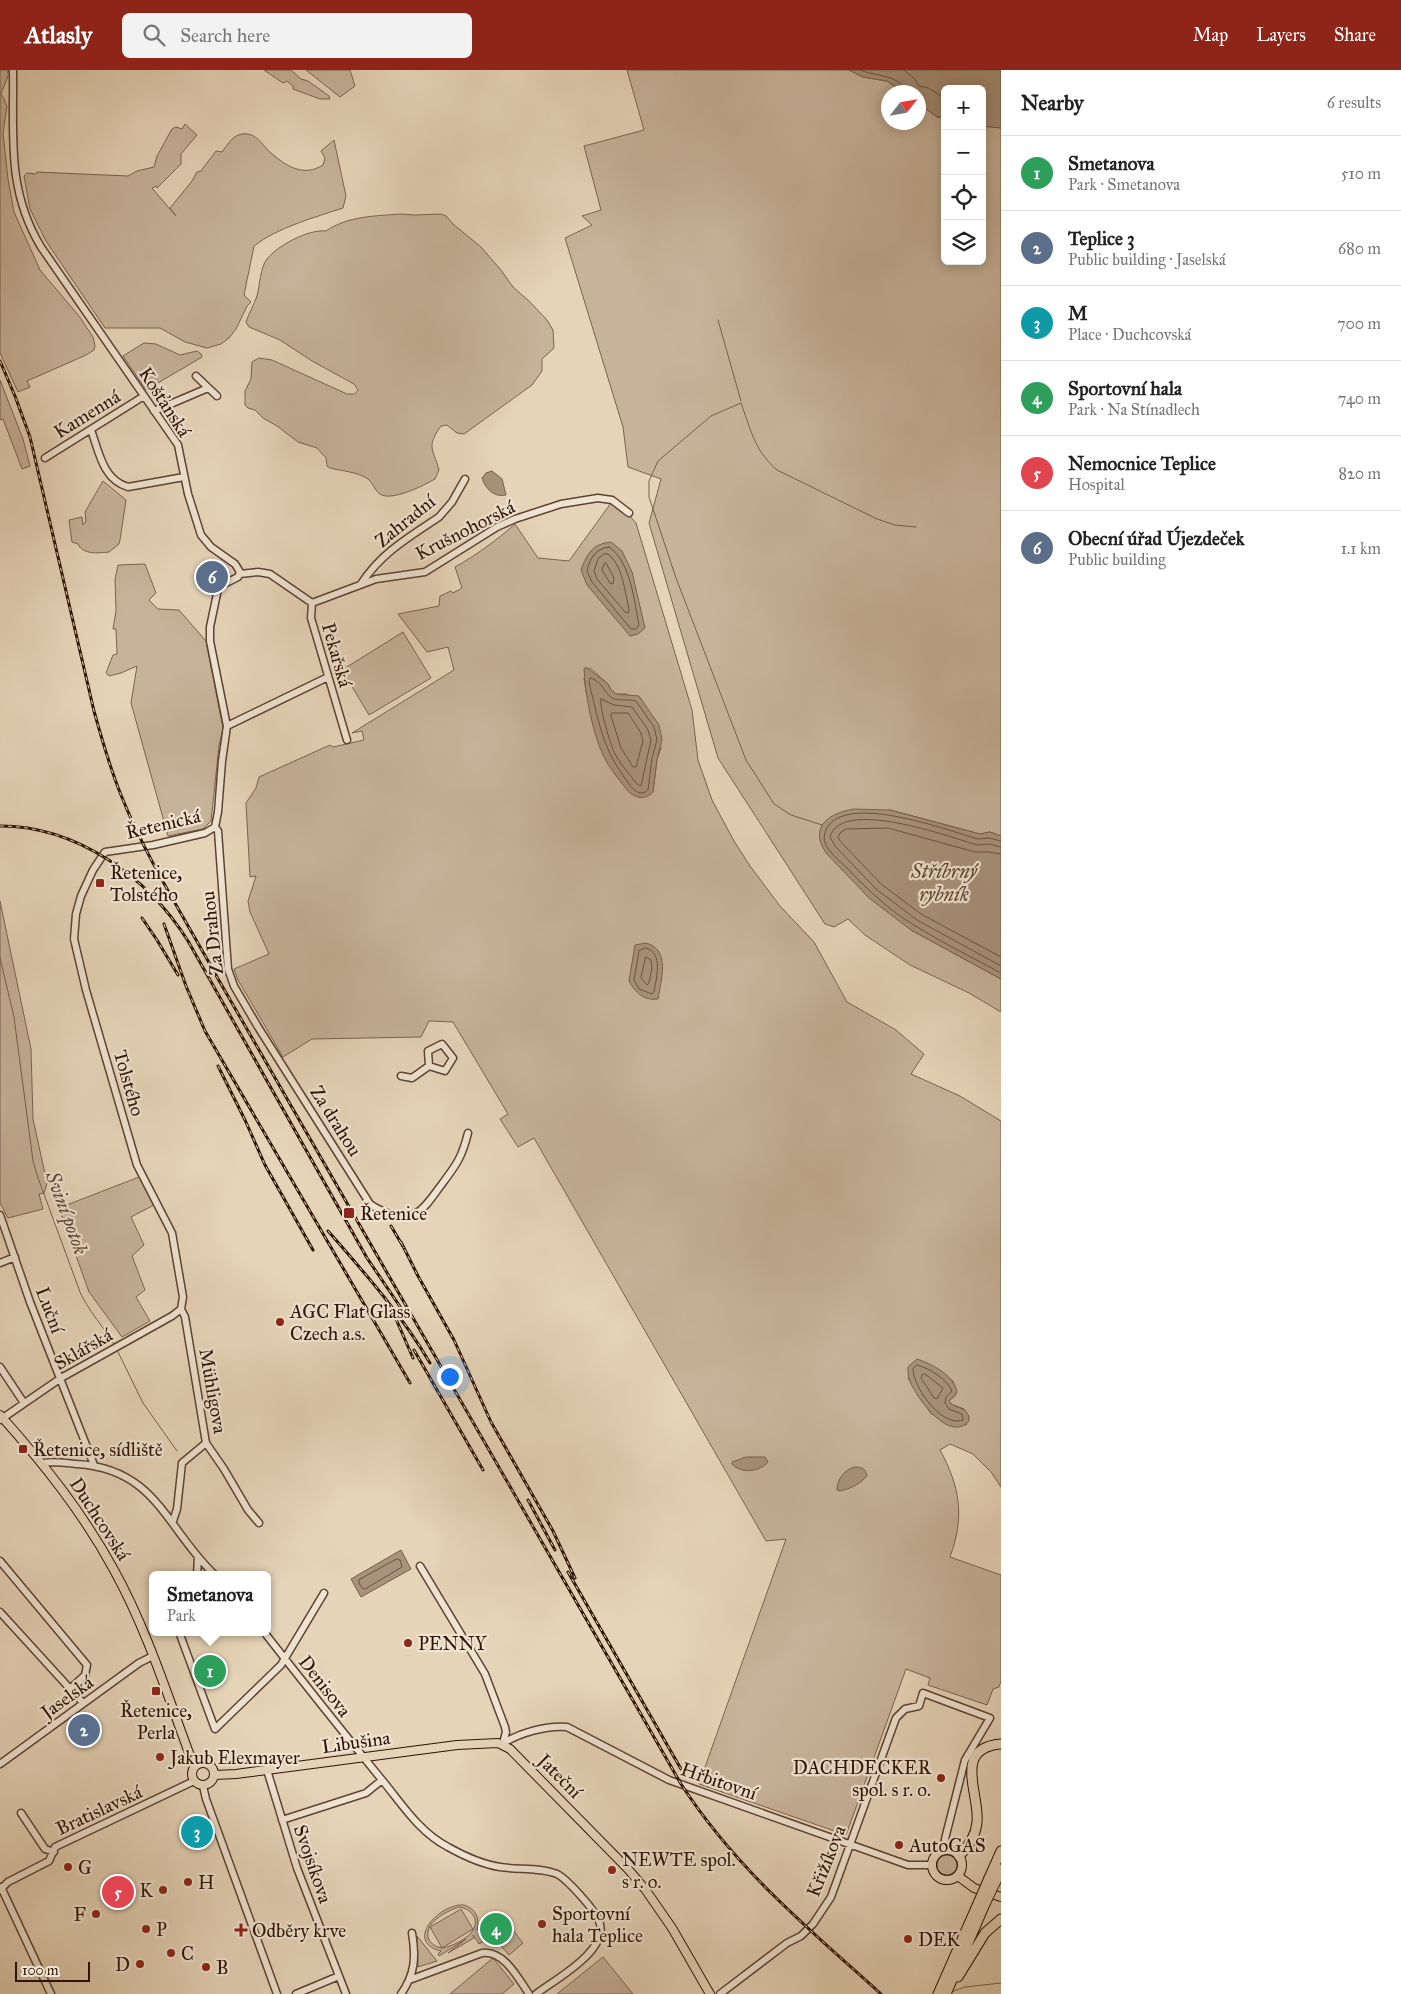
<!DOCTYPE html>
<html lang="en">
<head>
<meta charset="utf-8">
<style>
	body { margin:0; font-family:"IM FELL Great Primer",serif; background:#f2f2f2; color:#222 }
	.controls { position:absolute; right:15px; top:15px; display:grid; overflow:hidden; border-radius:8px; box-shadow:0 2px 12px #0003 }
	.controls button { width:45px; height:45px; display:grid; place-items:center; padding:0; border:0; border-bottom:1px solid #e0e0e0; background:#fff; color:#222; font:25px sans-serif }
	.compass { position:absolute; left:881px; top:15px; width:45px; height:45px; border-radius:50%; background:#fff; box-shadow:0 2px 12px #0003; rotate:59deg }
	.scale { position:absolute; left:15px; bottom:12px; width:75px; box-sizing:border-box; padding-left:5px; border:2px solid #2f1305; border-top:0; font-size:14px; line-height:18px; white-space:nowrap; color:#2f1305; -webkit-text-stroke:4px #efe3d1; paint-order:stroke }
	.you { position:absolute; left:449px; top:1306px; width:18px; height:18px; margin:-12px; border:4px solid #fff; border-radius:50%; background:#1a73e8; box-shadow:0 0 0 8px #1a73e833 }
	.badge { display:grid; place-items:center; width:32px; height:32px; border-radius:50%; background:#8f2418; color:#fff; font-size:16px; font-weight:700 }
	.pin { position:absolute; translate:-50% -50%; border:2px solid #fff; box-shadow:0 1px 5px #0006 }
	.popup { position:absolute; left:149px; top:1501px; width:122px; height:65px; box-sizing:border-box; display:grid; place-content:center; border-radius:8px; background:#fff; filter:drop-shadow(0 1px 4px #0005); font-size:16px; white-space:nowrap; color:#767676 }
	.popup b { font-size:19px; color:#222 }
	.popup::after { content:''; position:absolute; left:50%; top:100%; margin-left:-10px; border:10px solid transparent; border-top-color:#fff }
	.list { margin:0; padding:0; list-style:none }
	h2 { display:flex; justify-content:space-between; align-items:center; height:65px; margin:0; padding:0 20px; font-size:21px }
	h2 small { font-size:16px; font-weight:400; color:#767676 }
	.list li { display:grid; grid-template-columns:32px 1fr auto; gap:15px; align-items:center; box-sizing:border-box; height:75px; padding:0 20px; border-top:1px solid #e0e0e0 }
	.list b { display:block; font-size:19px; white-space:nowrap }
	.list p { margin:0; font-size:16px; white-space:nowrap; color:#767676 }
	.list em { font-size:16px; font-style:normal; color:#767676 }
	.icon { flex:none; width:28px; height:28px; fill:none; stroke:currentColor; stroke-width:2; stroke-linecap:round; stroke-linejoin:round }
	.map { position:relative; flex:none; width:1001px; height:1924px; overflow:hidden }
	header { display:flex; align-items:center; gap:30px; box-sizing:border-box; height:70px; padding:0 25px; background:#8f2418; color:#fff }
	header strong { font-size:24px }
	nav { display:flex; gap:28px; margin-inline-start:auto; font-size:18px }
	.search { width:350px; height:45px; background:#f2f2f2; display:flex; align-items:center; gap:12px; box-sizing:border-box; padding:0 18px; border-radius:8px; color:#767676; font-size:19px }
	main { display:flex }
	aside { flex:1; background:#fff }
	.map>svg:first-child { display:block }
</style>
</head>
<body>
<header>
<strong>Atlasly</strong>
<div class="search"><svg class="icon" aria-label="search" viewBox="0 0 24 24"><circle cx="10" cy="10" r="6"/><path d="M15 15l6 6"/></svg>Search here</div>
<nav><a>Map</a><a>Layers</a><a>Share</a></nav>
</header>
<main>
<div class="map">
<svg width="1001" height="1924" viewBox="0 0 1001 1924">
	<rect width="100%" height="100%" fill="#e6d4b8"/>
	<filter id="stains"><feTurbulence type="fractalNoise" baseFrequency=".004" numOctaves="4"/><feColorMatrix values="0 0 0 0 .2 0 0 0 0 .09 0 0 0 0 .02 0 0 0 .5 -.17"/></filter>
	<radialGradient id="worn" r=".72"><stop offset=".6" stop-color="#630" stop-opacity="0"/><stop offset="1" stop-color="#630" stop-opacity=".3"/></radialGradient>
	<!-- green -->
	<path fill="#c7b39a" stroke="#7b6350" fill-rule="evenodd" d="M0,0H8V6L1,24L3,27L7,36L3,63L8,109L14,142L40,200L79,246L93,267L95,276L94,280L86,285L27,311L30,317L18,322L0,283Z
		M264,0H291L301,9L308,11L329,26L330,29H320L293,19V16L287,11L283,13Z
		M306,0H350L355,16L340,27Z
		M627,0H849L863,7L887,11L903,22H888V52H918L919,34L937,47H945V191H982V56L1001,58V766L990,762L980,764L890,740L911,860L1001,909V942L969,923L910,895L865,865L848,849L834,857L825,854L718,688L649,453L661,409L628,397L623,357L565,168L592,155L582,146L601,140L584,76L644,60Z
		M185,54L197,65L181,84V94L157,118L156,116L152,118L176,146L170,138L192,111L197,102L201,101L216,81L222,82C227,75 233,65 242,64C256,62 262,75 271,83C287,97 304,107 323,95L325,88L321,81L334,70L346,126L343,138C316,147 276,158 254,176L244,225L251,232L247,236L236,259L229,268L221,274L207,278L185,272L160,258H105L46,171L30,139L24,106L27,103L36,104L37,102L128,106L137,101L154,97L157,86L172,59L176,57L182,59Z
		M401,144L415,145L441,144L446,146L453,154L481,177L501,200L513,217L530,232L547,250L553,260L554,278L542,289V301L532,315L464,364L457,363L447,355L441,356C426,377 433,378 439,400L435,409C425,415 391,432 380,424C375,421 373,413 368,409C358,402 342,401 330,398L327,396L326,388L317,378L298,372L277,356L263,348L255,340L248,338L245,335V321L251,309L252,292L259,288L272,290L347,324H355L358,320L354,314L312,291L280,270L249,257L246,252C249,243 254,235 257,226C260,215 260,198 267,189C278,175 309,159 326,161C348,146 375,146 401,144Z
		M144,273L156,274L180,285L197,281L201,284L202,287L146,320L123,286Z
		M0,310L23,369L30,396L22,399L3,349L0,350Z
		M103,411L126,430L120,470L119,474L109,482C98,483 83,485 78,474L72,472L69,450L82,447L83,455L86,451L85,442Z
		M611,433L621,439L626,445H629L636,453L692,640L698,690L712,730L734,771L750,796L780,836L814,872L847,932L896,960L924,984L911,1004L960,1026L1001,1051V1417L991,1402L973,1384L950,1374L940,1380C960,1417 965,1446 950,1487L1001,1505V1611L999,1617L993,1619L987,1635L928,1615L930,1608L906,1599L846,1765L699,1714L786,1469L766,1471L534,1068L518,1077L500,1049L508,1044L453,952L429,951L421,967L312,969L283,987L238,910L234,899L269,884L250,842L248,831L256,806L250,807L246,733L256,718L259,707L330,675L333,677L364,670L362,661L352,663L454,600L448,577L427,582L398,544L439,536L440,526L451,521L453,523L462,518L455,497C475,486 497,470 515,454L538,488L569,491ZM590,598L608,614L611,620L616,624H627L661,678L657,689L653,722L604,686L586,622L584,608ZM927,1293L953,1311L956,1325L949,1331L951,1334L964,1339L969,1347L966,1355L931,1344L908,1308Z
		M145,494L156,523L149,530L158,539L179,540L206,571L223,658L219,676L211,751L203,759L168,766L131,633L137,596L121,603L109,606L106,603L113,585L117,584L116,559H113L116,541L115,509L118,495Z
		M403,562L431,608L369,645L342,600Z
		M0,831L31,979L33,1049L47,1113L44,1123L39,1124L43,1139L8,1148L0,1133Z
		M139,1107L154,1135L131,1147L144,1175L132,1186L145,1220L136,1227L150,1251L122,1267L89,1222L59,1138Z
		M937 1795a10 10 0 1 1 20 0a10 10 0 1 1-20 0Z
		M464,1835C476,1839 480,1848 477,1860L487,1854L494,1865L479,1874L473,1865L474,1868L448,1883L466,1869L439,1886L438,1884L441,1881C403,1872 440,1833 464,1835ZM459,1837C470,1838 480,1849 473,1860C469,1868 451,1877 442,1878L473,1859L461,1839L430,1857L442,1878C437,1877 432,1875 429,1870C422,1853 447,1841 459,1837Z
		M509,1855L523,1873L509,1885L494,1868Z
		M417,1866L437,1891L418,1897Z
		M603,1887L633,1924H557Z
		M493,1888L514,1914L502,1924H450Z"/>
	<!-- water -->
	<path fill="#a8927b" stroke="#785f4c" d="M849,0H1001V58L982,56V19H945V47H937L919,34L918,22H903L887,11L863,7Z
		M492,401L502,409L506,425C494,428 485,418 482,408L486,403Z
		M611,472L622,481L632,502L645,558L638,564L630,566L587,515L581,500C587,484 592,474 611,472Z
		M586,597L608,614L611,620L616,624L639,626L659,655L662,670L657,689L653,722C642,733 631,726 624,716C617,707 609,697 604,687C593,665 585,624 584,599Z
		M854,739L890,740L980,764L990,762L1001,766V909L911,860L869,828L826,783C808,756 830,743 854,739Z
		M646,873C671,880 661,910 658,929C644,931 635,922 629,911L635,875Z
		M917,1289C932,1294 954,1305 957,1322L949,1331L951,1334C960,1339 970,1339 969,1351C949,1374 915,1326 909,1309C908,1306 908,1301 908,1297Z
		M746,1387H765L768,1392C760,1402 741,1404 732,1394V1392Z
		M855,1397C862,1397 866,1399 867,1406C860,1414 850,1419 840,1421L837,1420C837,1409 845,1399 855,1397Z
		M401,1480L411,1499L361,1527L351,1509Z"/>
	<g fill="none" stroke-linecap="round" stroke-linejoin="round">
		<!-- shore -->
		<path stroke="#6c5240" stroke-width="1" d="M860,0C873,6 903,5 905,22
			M904,0L914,8L919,16L928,18L945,28
			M609,477C631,492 634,531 639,555L636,559H631L592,512L587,501C590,488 595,479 609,477Z
			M604,484H608C623,495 625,523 629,540L628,543L625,542L597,509L594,501L598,489Z
			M606,493L614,508L613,514L610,513L602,500L604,494Z
			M591,608C604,613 603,622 612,628C618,631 629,629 636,631L654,657L657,670L652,688L648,720C639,728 632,718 627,711C604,681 600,657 591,621L589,611Z
			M601,629L614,635L632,637L648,660L651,670L641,716L637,714C629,704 620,694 614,682C610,672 599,638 601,629Z
			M612,643H628L641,663L643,671L636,697H633L621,678L611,646Z
			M1001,771L989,768L978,769C947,760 853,725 829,755C825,760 823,767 825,773C829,783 840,791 848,799C868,820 889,840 914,855C942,873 972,887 1001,903
			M1001,777L989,774L977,775C950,767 841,727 830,767L835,776L876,819L917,850L1001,896
			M1001,784L989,782H975L888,758L846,759L841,762L838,767L840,771L881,814L921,844L1001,887
			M646,878C664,883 656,909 654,922L652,924L639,919L634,910L639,881Z
			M646,887L651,890L652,898L649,913L647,915L641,908Z
			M917,1295C929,1298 947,1309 952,1321L946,1327L945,1333L949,1339L962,1344L963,1350C942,1358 913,1317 913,1299Z
			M925,1304L943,1318L937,1329L934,1328L921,1308L922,1305Z
			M397,1489L400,1490L402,1497L365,1519L362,1518L359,1513V1510Z"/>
		<!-- stream -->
		<path stroke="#785f4c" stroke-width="1" d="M718,250L741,331
			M822,755L791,745L774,734L746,690L676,508L649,427V411L658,391L711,346L741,333C751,360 754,380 777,400L877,449L895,455L916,457
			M0,888L14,947L33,1091L37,1105L80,1222C89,1242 104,1257 115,1276
			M117,1280L143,1333L177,1381
			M951,1922L965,1917L1001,1913"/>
		<defs>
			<path id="minor" d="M13,0C14,65 6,119 41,177L178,375L188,424L201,465L211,477L235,494L240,502L238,507L222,515L218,519L210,557V571L227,656L222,691L218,742L215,757L205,763L153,775L105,782L93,800L81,826L76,844L74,869L86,920L137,1095L172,1163L183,1227L181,1239
				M196,306L217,326
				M154,341L208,318
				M91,360C99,382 103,410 128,417L184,407
				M45,388L144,326
				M240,504L258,502L270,504L312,533L311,548L347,670
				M361,514C381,483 409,467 439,447L452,432L465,409
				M312,533L376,509L425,502L497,457L515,449L561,434L598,428L612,430L629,443
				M227,656L328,607
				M215,757L218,761L228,899L234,916L258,957L370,1134C375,1138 381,1140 387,1143C417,1155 426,1135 442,1114C457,1094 462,1087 468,1063
				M401,1006L412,1008L429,996L445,1001L453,988L442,974L428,981L429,996
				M0,1145L30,1232L94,1395
				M0,1193L15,1187
				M181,1239L185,1247L206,1373L224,1399L248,1440L259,1453
				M0,1297L24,1333
				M0,1350L61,1308L172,1246L181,1239
				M43,1393C54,1391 66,1393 77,1394C157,1399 166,1459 215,1505
				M173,1451L177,1439L182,1393L206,1373
				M0,1491L87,1595L85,1605L70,1619
				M420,1496L485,1604L505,1657L506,1662L503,1673
				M197,1505L198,1487
				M0,1542L83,1633
				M179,1562L215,1659L281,1595L324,1523
				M264,1562C303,1612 342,1661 382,1710C402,1734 419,1762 448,1777C464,1786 481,1794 500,1797C518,1800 540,1797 557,1804C567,1809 595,1840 599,1851C611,1880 554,1910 536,1924
				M502,1674C519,1663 547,1655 567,1657L669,1710L908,1795H932
				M0,1694L139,1593L153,1586
				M267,1700L297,1798L346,1924
				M203,1716L206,1729L277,1924
				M21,1743L45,1779L54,1782
				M282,1750L366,1723L382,1710
				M1,1817L51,1924
				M0,1820L8,1812L49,1791L55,1777L194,1711
				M412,1909L482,1883C504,1880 518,1908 529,1924
				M296,1924L339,1906
				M401,1924C415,1904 416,1888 412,1863
				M720,1924L787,1873L801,1866L813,1854L831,1827L896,1648L905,1639L919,1636L923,1623L990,1648L965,1690L945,1769L944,1780"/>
			<path id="major" d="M0,1345C44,1394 83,1443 114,1500C146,1558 166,1621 189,1683L196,1695
				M192 1704a11 11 0 1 1 22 0a11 11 0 1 1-22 0Z
				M214,1705L236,1704L457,1675L498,1673L510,1679L628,1799L645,1819L672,1858L710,1924
				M932 1795a15 15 0 1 1 30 0a15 15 0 1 1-30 0Z
				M958,1806L974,1818L1001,1827"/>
			<path id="highway" d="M959,1786C969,1776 976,1766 977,1752C980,1724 952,1678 1001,1674
				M989,1808L1001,1781
				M996,1811L1001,1799
				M958,1907L985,1863L1001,1849
				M938,1924L979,1831
				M946,1924L985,1834"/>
		</defs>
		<!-- minor casing -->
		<use href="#minor" stroke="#5d4332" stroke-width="9"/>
		<!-- major casing -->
		<use href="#major" stroke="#2f1305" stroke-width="10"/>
		<!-- highway casing -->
		<use href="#highway" stroke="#2f1305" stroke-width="11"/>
		<!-- minor -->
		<use href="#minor" stroke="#efe3d1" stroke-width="6"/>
		<!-- major -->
		<use href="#major" stroke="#e6d4b8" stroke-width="8"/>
		<!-- highway -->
		<use href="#highway" stroke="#e6d4b8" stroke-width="9"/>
		<defs>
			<path id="rail" d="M0,291L15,326L30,367L94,641C102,670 110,698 121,725C146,788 184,847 217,907L681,1714C736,1799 808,1858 881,1924
				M0,756C77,756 148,807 188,871L367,1188L401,1238
				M142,848L157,870L178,905
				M164,854L186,916L205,961L410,1313
				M218,996L245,1050L265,1095L313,1180
				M391,1156L404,1178
				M328,1161C364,1202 402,1245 430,1293
				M401,1172L418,1206L454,1270L491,1352L553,1461L575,1508
				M396,1249L413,1288
				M414,1280L483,1400
				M528,1430L555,1480
				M568,1502L681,1699"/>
		</defs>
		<!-- rail casing -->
		<use href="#rail" stroke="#2f1305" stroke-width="3"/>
		<!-- rail -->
		<use href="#rail" stroke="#efe3d1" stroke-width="1" stroke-dasharray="4" stroke-linecap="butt"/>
		<defs>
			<path id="highway-bridge" d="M979,1831L989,1808
				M985,1834L996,1811"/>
		</defs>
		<!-- highway-bridge casing -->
		<use href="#highway-bridge" stroke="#2f1305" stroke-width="11" stroke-linecap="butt"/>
		<!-- highway-bridge -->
		<use href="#highway-bridge" stroke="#e6d4b8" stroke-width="9"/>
	</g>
	<!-- markers -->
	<g fill="#8f2418" stroke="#efe3d1" stroke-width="2">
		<rect x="95" y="808" width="10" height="10" rx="2.5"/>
		<rect x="343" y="1137" width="12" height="12" rx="2.5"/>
		<circle cx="280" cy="1252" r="5"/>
		<rect x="18" y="1374" width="10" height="10" rx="2.5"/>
		<circle cx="408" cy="1573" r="5"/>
		<rect x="151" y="1616" width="10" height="10" rx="2.5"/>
		<circle cx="160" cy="1687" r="5"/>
		<circle cx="941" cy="1708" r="5"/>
		<circle cx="899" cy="1775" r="5"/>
		<circle cx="68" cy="1797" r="5"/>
		<circle cx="612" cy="1800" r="5"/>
		<circle cx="188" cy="1812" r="5"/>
		<circle cx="163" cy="1820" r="5"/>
		<circle cx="96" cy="1844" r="5"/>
		<circle cx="542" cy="1854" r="5"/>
		<circle cx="146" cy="1859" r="5"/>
		<path d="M238.5 1852.5h5v5h5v5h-5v5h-5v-5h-5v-5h5z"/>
		<circle cx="908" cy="1869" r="5"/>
		<circle cx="171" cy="1883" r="5"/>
		<circle cx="140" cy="1894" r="5"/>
		<circle cx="206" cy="1897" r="5"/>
	</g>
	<g text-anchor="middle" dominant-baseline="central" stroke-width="4.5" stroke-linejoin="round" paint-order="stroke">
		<!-- street labels -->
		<g font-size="19" fill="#2f1305" stroke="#efe3d1">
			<text transform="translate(165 332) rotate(57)">Košťanská</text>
			<text transform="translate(87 344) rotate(-32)">Kamenná</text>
			<text transform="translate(405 451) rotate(-39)">Zahradní</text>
			<text transform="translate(465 460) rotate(-27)">Krušnohorská</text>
			<text transform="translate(337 585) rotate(74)">Pekařská</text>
			<text transform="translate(163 754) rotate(-13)">Řetenická</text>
			<text transform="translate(212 863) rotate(-96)">Za Drahou</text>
			<text transform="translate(129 1013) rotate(74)">Tolstého</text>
			<text transform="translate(336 1051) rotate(58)">Za drahou</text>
			<text transform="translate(50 1240) rotate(69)">Luční</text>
			<text transform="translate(83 1279) rotate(-30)">Sklářská</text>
			<text transform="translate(213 1321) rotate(80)">Mühligova</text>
			<text transform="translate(100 1449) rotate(57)">Duchcovská</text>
			<text transform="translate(325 1616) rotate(52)">Denisova</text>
			<text transform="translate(67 1627) rotate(-36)">Jaselská</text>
			<text transform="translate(356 1672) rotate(-8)">Libušina</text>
			<text transform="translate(560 1706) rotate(45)">Jateční</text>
			<text transform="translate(719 1711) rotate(19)">Hřbitovní</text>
			<text transform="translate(99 1740) rotate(-25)">Bratislavská</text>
			<text transform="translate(826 1791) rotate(-68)">Křižíkova</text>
			<text transform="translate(313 1794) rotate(71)">Svojsíkova</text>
		</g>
		<!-- poi labels -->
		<g font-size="19" fill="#2f1305" stroke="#efe3d1" text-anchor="start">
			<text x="110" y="802">Řetenice,<tspan x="110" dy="22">Tolstého</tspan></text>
			<text x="360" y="1143">Řetenice</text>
			<text x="290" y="1241">AGC Flat Glass<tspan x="290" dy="22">Czech a.s.</tspan></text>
			<text x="33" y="1379">Řetenice, sídliště</text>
			<text x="418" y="1573">PENNY</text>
			<text x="156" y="1640" text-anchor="middle">Řetenice,<tspan x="156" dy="22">Perla</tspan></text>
			<text x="170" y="1687">Jakub Elexmayer</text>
			<text x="931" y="1697" text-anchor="end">DACHDECKER<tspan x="931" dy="22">spol. s r. o.</tspan></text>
			<text x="909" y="1775">AutoGAS</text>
			<text x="622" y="1789">NEWTE spol.<tspan x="622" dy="22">s r. o.</tspan></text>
			<text x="78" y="1797">G</text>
			<text x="198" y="1812">H</text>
			<text x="153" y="1820" text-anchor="end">K</text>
			<text x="552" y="1843">Sportovní<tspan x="552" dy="22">hala Teplice</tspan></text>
			<text x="86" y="1844" text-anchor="end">F</text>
			<text x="156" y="1859">P</text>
			<text x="252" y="1860">Odběry krve</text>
			<text x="918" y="1869">DEK</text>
			<text x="181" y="1883">C</text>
			<text x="130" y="1894" text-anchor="end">D</text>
			<text x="216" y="1897">B</text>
		</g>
		<!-- water labels -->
		<g font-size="20" font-style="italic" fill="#5f4634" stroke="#efe3d1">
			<text x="944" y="801">Stříbrný<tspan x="944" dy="23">rybník</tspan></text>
			<text transform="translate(67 1143) rotate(70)">Sviní potok</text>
		</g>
	</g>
	<rect width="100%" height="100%" filter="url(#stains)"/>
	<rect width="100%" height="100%" fill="url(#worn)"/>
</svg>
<div class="controls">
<button>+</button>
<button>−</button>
<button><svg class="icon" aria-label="locate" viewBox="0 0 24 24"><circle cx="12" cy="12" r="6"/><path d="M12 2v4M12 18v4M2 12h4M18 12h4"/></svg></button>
<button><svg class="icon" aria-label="layers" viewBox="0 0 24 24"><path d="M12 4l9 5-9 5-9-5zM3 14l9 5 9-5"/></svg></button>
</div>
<svg class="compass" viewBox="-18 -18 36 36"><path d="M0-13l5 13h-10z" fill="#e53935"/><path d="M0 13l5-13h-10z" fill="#767676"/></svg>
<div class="scale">100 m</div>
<div class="you"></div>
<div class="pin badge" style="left:210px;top:1601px;background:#2e9e5b">1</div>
<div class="popup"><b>Smetanova</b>Park</div>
<div class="pin badge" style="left:84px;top:1660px;background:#5c6f8a">2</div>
<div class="pin badge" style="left:197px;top:1762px;background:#0f9aa8">3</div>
<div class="pin badge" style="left:496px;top:1859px;background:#2e9e5b">4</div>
<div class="pin badge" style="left:118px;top:1822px;background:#e0444e">5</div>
<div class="pin badge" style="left:212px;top:507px;background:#5c6f8a">6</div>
</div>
<aside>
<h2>Nearby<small>6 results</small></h2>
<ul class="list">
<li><span class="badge" style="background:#2e9e5b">1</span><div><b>Smetanova</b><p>Park · Smetanova</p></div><em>510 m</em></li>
<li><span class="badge" style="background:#5c6f8a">2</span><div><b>Teplice 3</b><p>Public building · Jaselská</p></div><em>680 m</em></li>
<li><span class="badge" style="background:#0f9aa8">3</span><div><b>M</b><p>Place · Duchcovská</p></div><em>700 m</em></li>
<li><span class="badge" style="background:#2e9e5b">4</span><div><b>Sportovní hala</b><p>Park · Na Stínadlech</p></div><em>740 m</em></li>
<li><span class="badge" style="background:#e0444e">5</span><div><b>Nemocnice Teplice</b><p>Hospital</p></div><em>820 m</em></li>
<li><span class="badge" style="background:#5c6f8a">6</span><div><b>Obecní úřad Újezdeček</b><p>Public building</p></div><em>1.1 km</em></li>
</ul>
</aside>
</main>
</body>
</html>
